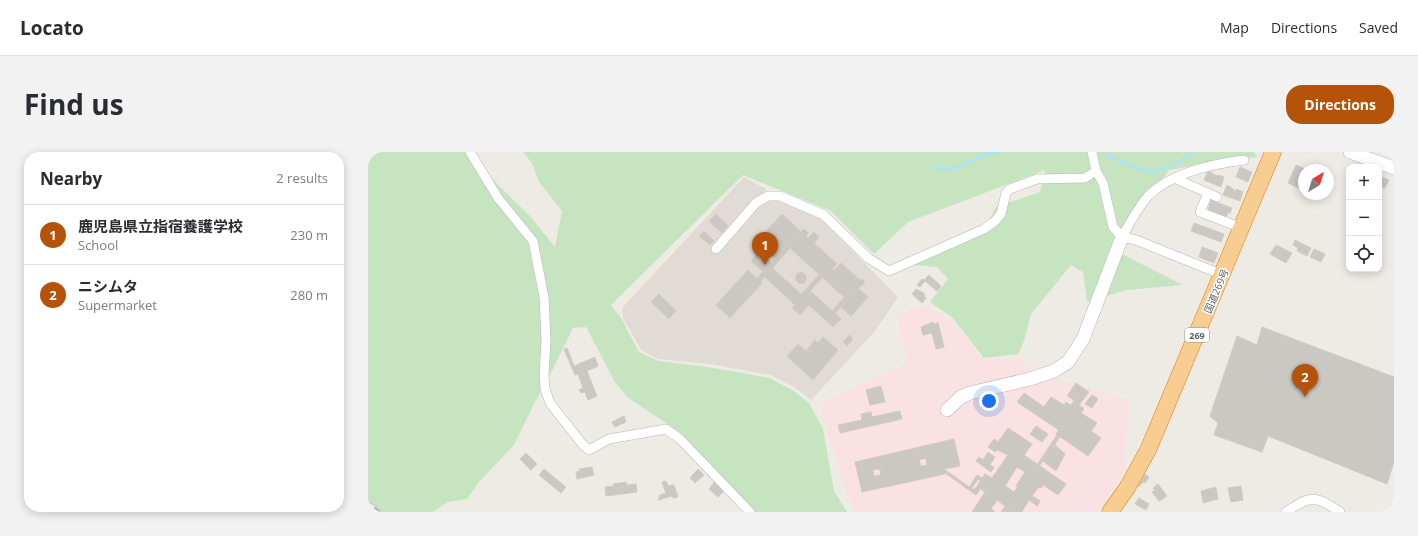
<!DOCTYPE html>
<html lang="en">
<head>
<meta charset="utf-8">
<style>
	body { margin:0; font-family:"Open Sans","Noto Sans JP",sans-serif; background:#f2f2f3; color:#2b2b33 }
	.controls { position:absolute; right:12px; top:12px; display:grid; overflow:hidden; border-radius:8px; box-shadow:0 2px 10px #0003 }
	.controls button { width:36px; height:36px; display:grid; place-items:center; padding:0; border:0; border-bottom:1px solid #e1e1e2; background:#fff; color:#2b2b33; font:20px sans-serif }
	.compass { position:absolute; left:930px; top:12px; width:36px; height:36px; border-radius:50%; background:#fff; box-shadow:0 2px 10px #0003; rotate:38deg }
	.you { position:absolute; left:621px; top:249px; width:14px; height:14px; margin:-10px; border:3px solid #fff; border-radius:50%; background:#1a73e8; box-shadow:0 0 0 6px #1a73e833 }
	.badge { display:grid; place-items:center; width:26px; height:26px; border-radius:50%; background:#b45309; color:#fff; font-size:13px; font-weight:700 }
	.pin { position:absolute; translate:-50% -33px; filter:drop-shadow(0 1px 2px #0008) }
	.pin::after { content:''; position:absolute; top:21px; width:14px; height:12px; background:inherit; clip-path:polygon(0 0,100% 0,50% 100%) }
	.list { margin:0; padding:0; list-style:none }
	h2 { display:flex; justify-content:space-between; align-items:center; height:52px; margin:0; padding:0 16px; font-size:17px }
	h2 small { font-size:13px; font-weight:400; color:#7c7c81 }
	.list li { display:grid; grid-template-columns:26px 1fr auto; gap:12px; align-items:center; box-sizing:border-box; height:60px; padding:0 16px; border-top:1px solid #e1e1e2 }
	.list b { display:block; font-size:15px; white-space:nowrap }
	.list p { margin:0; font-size:13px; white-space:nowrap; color:#7c7c81 }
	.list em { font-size:13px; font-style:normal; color:#7c7c81 }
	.icon { flex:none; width:22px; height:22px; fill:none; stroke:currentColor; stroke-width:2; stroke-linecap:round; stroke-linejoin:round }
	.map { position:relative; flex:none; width:1026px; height:360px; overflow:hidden; border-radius:16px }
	header { display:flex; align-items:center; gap:24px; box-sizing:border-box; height:56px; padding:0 20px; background:#fff; border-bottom:1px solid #e1e1e2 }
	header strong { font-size:19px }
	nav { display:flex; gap:22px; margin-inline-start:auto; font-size:14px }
	.intro { display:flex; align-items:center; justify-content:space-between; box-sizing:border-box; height:96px; padding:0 24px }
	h1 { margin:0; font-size:28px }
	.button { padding:10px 18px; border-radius:16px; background:#b45309; color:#fff; font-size:14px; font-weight:700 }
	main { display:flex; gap:24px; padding:0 24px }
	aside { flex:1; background:#fff; border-radius:16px; box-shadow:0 2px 10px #0003 }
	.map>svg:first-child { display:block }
</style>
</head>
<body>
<header>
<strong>Locato</strong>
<nav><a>Map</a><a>Directions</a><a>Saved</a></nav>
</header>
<div class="intro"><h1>Find us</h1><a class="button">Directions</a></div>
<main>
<aside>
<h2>Nearby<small>2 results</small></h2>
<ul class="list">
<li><span class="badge">1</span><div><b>鹿児島県立指宿養護学校</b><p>School</p></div><em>230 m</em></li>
<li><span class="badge">2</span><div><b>ニシムタ</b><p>Supermarket</p></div><em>280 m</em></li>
</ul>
</aside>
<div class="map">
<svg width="1026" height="360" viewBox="0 0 1026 360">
	<rect width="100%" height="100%" fill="#eeeae4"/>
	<!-- education -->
	<path fill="#e0dbd5" d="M376,25L398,37L394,44L419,49L452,66L530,145L507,179L443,248L426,235L403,223L342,212L290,207L273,198L255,166V155Z"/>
	<!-- medical -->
	<path fill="#fae1e2" d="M554,154L583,169L614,207H652L666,221L760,248L757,318L730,360H487L479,342L451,252L540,211L529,163Z"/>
	<!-- green -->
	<path fill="#c7e4c1" d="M0,0H99L110,13L161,63L187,95L194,59L171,30L164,11L155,0H886L889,5L851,9L801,18L744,97L815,133L759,138L719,150L715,120L703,113L663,162L656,189L650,202L616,206L584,165L562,150L580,127L569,115L546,113L547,107L618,73L628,55L672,40L677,18L540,70L506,102L463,59L375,23L243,153L253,166L271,200L290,209L340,215L401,226L426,239L441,251L455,277L466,339L479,360H386L311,280L259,245L247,230L218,175L205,176L179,229L166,252L146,293L111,330L99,347L80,350L65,360H0Z"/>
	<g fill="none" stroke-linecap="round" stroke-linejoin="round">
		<!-- stream -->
		<path stroke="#a7e4fb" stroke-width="2.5" d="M690,0H691
			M738,3C752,8 770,19 785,20C795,20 817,6 825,0
			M564,16L584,17L621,1L633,0"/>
	</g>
	<!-- building -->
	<path fill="#cbc7c3" stroke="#d2cbc2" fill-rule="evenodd" d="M928,13L939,18H936V26L931,36L920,31Z
		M872,15L884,20L880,30L868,25Z
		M840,19L849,24L850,23L856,25L853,35L836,28Z
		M1013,25L1021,28L1017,36L1011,34Z
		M859,33L868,39L869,37L875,40L872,49L855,43Z
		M843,48L864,56L862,61L860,60L858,65L840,58Z
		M348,62L360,74L354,81L341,69Z
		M414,62L432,79L407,106L389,89Z
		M826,71L856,82L853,90L823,79Z
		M436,77L440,81L439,83L433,89L431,88L423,97L422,96L393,129L389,126L432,79L433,80Z
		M336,79L346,89L342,93L331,84Z
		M446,80L451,85L446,91L469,112L464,117L466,118L473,111L492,128L476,145L423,97L431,88L433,89L438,84L440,86Z
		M927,88L943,96L939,104L929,99L930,96L925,93Z
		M908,93L924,101L918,111L902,102Z
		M834,95L850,101L846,111L831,105Z
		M946,97L957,102L953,110L942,105Z
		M391,100L403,110L395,120L383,109Z
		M404,116L433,142L439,136L473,167L465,175L441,153L432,163L424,156L427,153L397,125Z
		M380,118L394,131L362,166L348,153Z
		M427.5 126a5.5 5.5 0 1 1 11 0a5.5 5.5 0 1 1-11 0Z
		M451,123L454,126L442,139L439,136Z
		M561,123L573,134L569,139L557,129L552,135L549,133L554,127L556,128Z
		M494,127L497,130L477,149L467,162L464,159L492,128Z
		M490,136L500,145L483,164L473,155L484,141Z
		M548,137L557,142L556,143L558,146L554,151L544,142Z
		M291,142L308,159L301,167L283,150Z
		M565,170V172L570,171L576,195L568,197L564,181L555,183L553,175Z
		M894,175L1026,225V310L1019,332L900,284L894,300L846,283L850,271L842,264L869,184L889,193Z
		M481,183L485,187L479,194L475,190Z
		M455,185L470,198L445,228L419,204L430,192L438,199L447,188L450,191Z
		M199,196L206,214L227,205L230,214L219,219L229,244L220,248L217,240L213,241L211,238L215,236L210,222L207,223L196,197Z
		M708,231L721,240L711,253L716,257L713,261L729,271L723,279L733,286L720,304L688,282L691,278L649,250L656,241L676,255L683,245L696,253L698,250L703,253L706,248L699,244Z
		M513,234L517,250L502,253L498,238Z
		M724,243L730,247L724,256L717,252Z
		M532,259L534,267L472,281L470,273L494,268L493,262L503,260L504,265Z
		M256,264L258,270L247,275L244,270Z
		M668,274L680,282L674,290L662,282Z
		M640,276L664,292L656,303L698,332L690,343L675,333L673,336L671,335L664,344L672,349L669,354L661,348L654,360H633L637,354L629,348L623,357L627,360H604L617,340L609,334L617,322L624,326L640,303L629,298L627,300L620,295L626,287L630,290ZM649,315L657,320L648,334L650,335L646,340L637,334Z
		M689,283L692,285L675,309L671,314L669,313Z
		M586,287L592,314L576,317L577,322L494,340L487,310ZM558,306L559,313L553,314L551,308ZM512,317L513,323L506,324L505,318Z
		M686,292L697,302L688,319L675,309Z
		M620,300L627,305L622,313L626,315L623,320L608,309L611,305L615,308Z
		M158,301L169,312L163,318L152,307Z
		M224,315L226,323L209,327L208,320L212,319L211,317Z
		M176,317L198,335L193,341L171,323Z
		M330,317L336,323L327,331L322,326Z
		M576,317L601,335L609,323L614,326L613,329L610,327L604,336L606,338L609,334L612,337L608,343L577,321Z
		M777,322L781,325L777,331L775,330L771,335L770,334Z
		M298,329L300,334L306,333L310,345L305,346L304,344L290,348L292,343L298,341L294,330Z
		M258,330L259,333L268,332L269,340L238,344L237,335L246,334L245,332Z
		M346,330L356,339L350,345L341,337Z
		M790,332L799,344L791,349L784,340L787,339L785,336Z
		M873,334L875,348L863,350L860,336Z
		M848,335L850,347L835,351L833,339Z
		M771,346L781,352L778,358L767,352Z"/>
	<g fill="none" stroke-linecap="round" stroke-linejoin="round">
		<defs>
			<path id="street" d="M102,0L130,46L165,89L176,145L178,188L176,224L177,237L182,251L215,293L221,298L241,287L298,277L312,287L382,360
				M724,0L728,19L735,31L745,75L754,85L768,88L855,123
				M808,27L849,45
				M840,41L832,60L874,76
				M754,85C762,71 770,55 781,43C805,20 844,12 876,8
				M348,97L388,51L400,44H412L456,63L500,106L521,119L616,77L626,70L633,62L638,41L642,37L669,27L717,26L728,19
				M918,360C943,343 947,343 972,360"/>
			<path id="secondary" d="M982,0L1026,16
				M579,258L593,245L602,241L662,227L686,219L700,210L715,187L754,85"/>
			<path id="highway" d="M742,360L759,336L780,298L905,0"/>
		</defs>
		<!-- street casing -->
		<use href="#street" stroke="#b4b7ba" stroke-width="10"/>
		<!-- secondary casing -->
		<use href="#secondary" stroke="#b3b7bb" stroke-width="14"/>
		<!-- highway casing -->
		<use href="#highway" stroke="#e67e0c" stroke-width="17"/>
		<!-- street -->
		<use href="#street" stroke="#fff" stroke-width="9"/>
		<!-- secondary -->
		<use href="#secondary" stroke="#fff" stroke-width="13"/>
		<!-- highway -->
		<use href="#highway" stroke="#f7cd91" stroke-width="16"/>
		<defs>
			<path id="rail" d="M0,351L11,360"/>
		</defs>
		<!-- rail casing -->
		<use href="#rail" stroke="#b2b3b4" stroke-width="4"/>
		<!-- rail -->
		<use href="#rail" stroke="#fff" stroke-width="2.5" stroke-dasharray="8" stroke-linecap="butt"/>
	</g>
	<g text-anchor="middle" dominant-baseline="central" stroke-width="3" stroke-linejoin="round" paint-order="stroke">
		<!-- shield labels -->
		<rect fill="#fff" stroke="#8d9092" stroke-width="1" x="817" y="176" width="24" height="14" rx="3"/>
		<g font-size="9" font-weight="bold" fill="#5c6164">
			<text x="829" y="183">269</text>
		</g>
		<!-- street labels -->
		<g font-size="10" fill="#5c6164" stroke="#fff">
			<text transform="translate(848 139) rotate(-67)">国道269号</text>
		</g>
	</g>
</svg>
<div class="controls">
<button>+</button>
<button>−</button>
<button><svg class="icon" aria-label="locate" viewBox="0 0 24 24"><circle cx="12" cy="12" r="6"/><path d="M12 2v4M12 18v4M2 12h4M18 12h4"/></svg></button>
</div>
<svg class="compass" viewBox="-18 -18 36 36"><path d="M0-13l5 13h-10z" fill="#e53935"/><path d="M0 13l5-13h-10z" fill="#7c7c81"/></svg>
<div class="you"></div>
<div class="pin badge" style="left:397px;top:113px">1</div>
<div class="pin badge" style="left:937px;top:245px">2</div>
</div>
</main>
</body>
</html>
